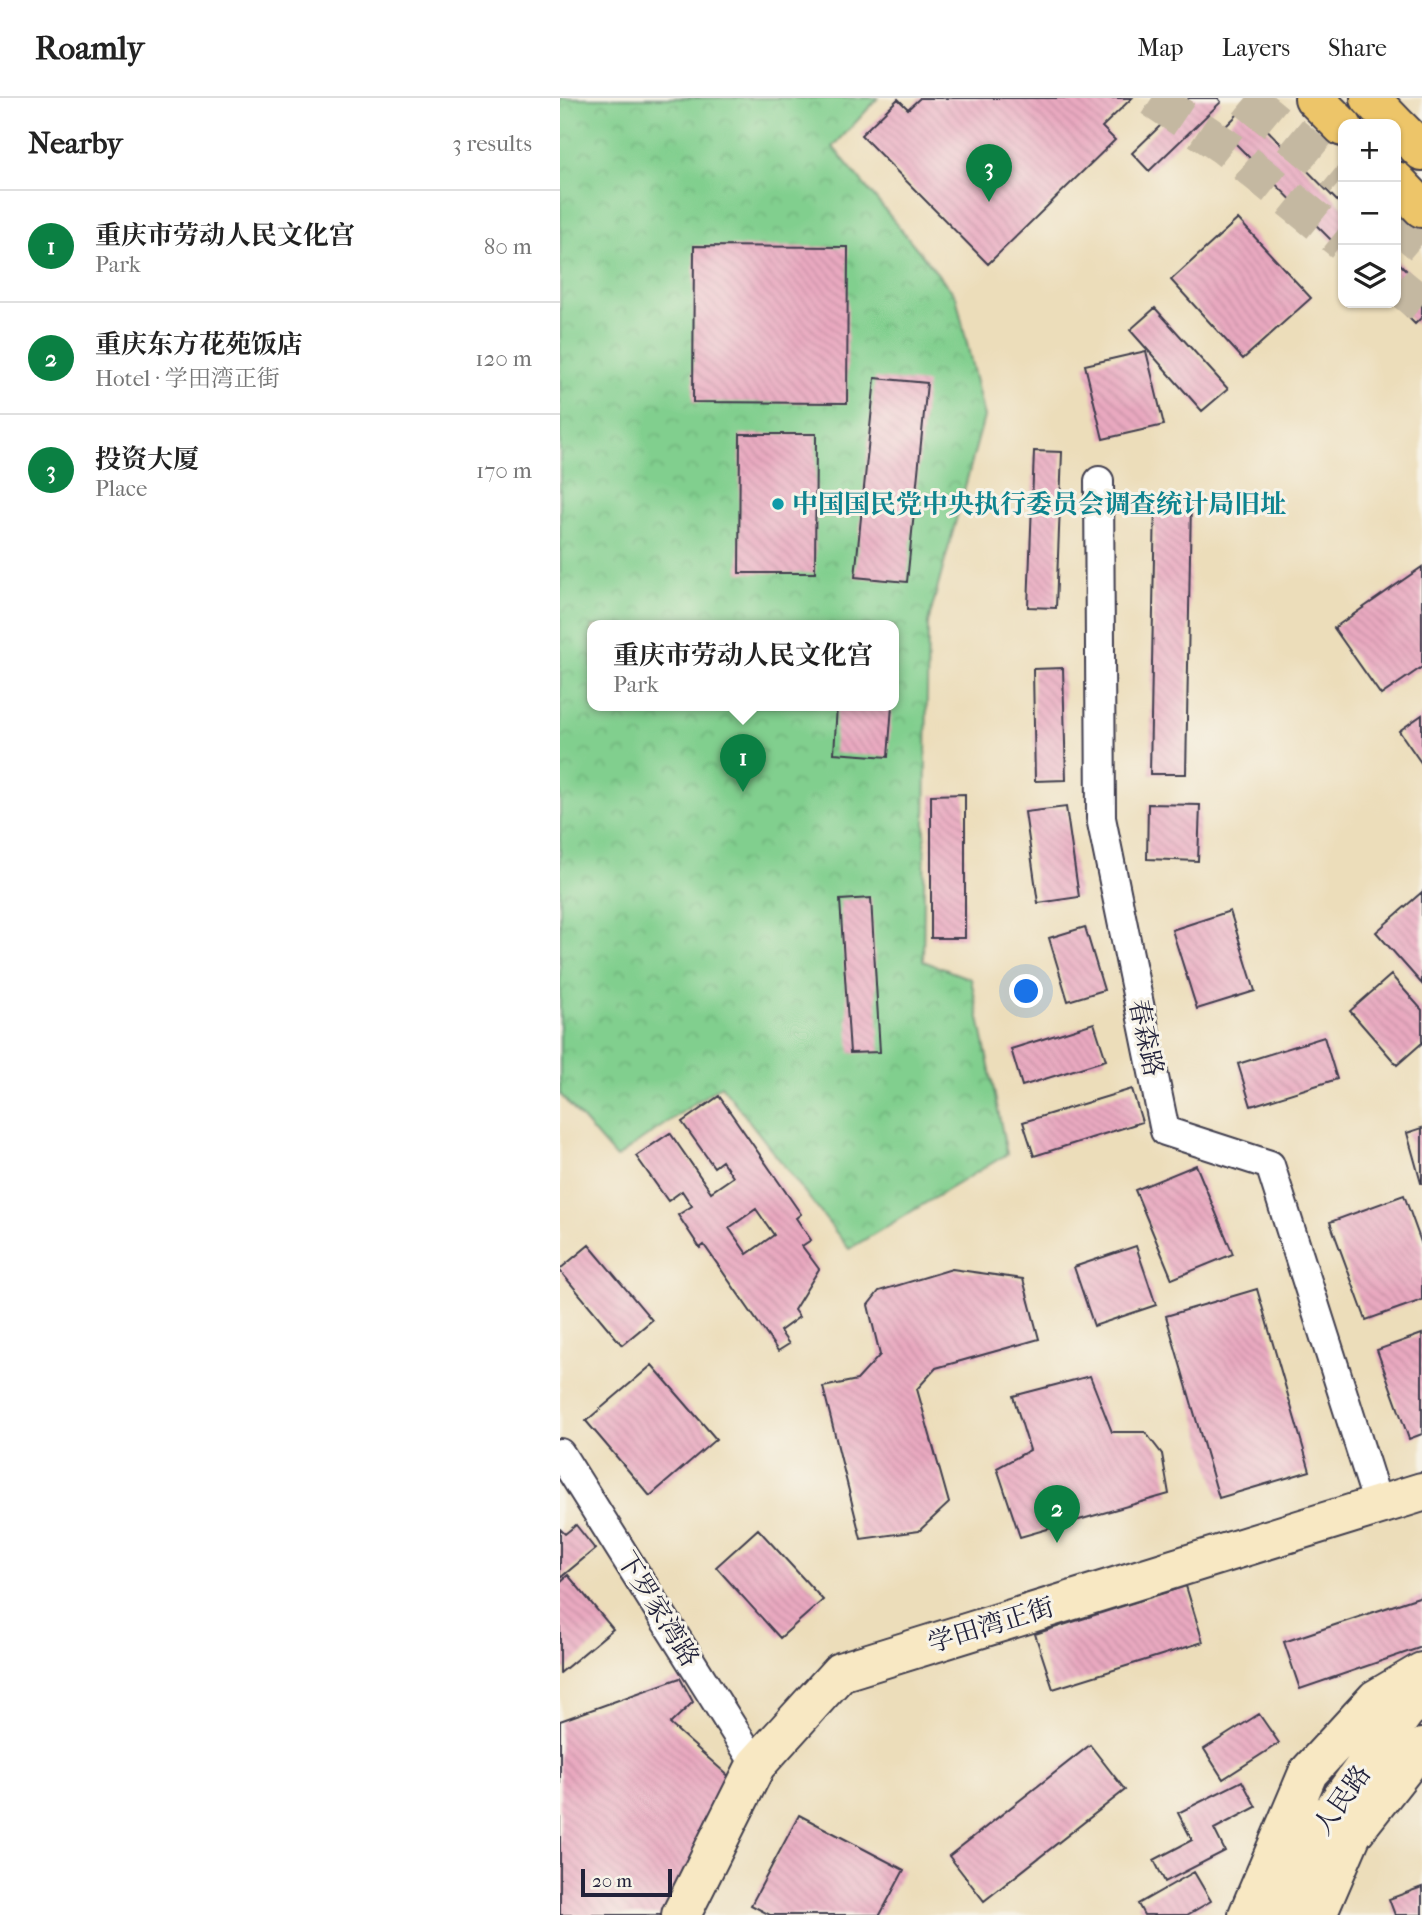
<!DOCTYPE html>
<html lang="en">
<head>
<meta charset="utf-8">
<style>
	body { margin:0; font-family:"IM FELL French Canon","Noto Serif SC",serif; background:#f2f2f2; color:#222 }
	.controls { position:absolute; right:21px; top:21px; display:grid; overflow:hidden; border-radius:14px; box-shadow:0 2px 5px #0004 }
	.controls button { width:63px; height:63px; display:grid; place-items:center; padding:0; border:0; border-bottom:2px solid #e0e0e0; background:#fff; color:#222; font:35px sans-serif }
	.scale { position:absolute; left:21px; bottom:18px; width:91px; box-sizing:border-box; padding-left:7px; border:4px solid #22223b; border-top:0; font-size:19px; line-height:24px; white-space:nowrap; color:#22223b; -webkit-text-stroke:5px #f7f3e8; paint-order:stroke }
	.you { position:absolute; left:467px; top:894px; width:24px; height:24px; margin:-18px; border:5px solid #fff; border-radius:50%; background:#1a73e8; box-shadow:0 0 0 10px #1a73e833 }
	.badge { display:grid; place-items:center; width:46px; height:46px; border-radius:50%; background:#0b8043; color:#fff; font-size:23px; font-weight:700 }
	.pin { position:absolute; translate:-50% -58px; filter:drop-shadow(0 2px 4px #0008) }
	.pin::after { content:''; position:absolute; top:37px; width:24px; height:21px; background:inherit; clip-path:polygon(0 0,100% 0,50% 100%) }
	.popup { position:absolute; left:27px; top:522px; width:312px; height:91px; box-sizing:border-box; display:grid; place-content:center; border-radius:14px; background:#fff; filter:drop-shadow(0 2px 5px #0005); font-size:23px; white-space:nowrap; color:#767676 }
	.popup b { font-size:26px; color:#222 }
	.popup::after { content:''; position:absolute; left:50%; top:100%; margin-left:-14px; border:14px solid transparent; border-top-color:#fff }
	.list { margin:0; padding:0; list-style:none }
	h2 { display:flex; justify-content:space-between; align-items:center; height:91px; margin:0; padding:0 28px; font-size:30px }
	h2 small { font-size:23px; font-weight:400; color:#767676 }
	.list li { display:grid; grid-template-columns:46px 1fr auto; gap:21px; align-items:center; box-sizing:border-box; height:112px; padding:0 28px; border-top:2px solid #e0e0e0 }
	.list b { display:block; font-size:26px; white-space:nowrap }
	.list p { margin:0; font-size:23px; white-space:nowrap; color:#767676 }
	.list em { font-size:23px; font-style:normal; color:#767676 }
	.icon { flex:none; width:38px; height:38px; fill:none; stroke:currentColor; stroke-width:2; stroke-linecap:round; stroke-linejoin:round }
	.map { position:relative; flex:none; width:862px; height:1817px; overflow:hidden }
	header { display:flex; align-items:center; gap:42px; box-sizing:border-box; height:98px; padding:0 35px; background:#fff; border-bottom:2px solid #e0e0e0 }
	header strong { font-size:33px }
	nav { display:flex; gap:38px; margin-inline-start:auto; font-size:24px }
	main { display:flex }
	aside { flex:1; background:#fff }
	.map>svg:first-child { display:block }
</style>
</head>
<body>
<header>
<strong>Roamly</strong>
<nav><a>Map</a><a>Layers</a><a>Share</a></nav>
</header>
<main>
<aside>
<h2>Nearby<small>3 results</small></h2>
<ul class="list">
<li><span class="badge">1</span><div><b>重庆市劳动人民文化宫</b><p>Park</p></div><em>80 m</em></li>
<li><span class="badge">2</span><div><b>重庆东方花苑饭店</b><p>Hotel · 学田湾正街</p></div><em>120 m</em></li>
<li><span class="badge">3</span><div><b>投资大厦</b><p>Place</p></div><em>170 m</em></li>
</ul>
</aside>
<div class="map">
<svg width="862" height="1817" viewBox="0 0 862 1817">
	<defs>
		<pattern id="park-crowns" width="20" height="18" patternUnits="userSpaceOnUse" patternTransform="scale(1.75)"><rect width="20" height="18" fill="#81cf8e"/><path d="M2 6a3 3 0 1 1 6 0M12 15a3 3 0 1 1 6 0" fill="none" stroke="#6fb17b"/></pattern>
		<pattern id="building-back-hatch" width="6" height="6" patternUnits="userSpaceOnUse" patternTransform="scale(1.75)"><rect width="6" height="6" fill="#e9a9c0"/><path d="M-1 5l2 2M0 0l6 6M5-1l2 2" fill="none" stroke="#c891a6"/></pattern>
	</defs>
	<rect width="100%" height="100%" fill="#f7f3e8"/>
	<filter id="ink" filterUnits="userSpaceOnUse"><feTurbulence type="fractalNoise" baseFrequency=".0143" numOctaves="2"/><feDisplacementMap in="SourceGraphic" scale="14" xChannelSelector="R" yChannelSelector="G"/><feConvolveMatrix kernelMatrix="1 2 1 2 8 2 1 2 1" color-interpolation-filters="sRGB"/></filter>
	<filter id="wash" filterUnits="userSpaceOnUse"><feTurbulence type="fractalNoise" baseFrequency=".00686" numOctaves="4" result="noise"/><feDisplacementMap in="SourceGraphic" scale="28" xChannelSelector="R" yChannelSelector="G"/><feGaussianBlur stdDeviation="1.57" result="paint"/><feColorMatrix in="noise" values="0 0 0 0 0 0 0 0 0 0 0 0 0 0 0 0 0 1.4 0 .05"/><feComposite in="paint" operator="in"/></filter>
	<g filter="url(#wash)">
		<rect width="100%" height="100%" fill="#ecddba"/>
		<!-- park -->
		<path fill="url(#park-crowns)" stroke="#527864" stroke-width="2" fill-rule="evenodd" d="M0,0H318L273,49L396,198L424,319L368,525L363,863L411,881L447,1056L289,1151L161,987L56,1060L0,996ZM32,528H334V608H32Z"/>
		<g id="blocks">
			<!-- building -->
			<path fill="url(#building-back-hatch)" fill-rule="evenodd" d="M360,0H572L542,29L555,42L428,166L301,37L338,1L348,11Z
				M629,0H658L661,4L589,73L572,55Z
				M685,9L783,109V154L662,32Z
				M678,121L751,200L683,261L611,182Z
				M134,148L288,149L287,305L133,304Z
				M836,162L862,188V219L855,226L834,205H836Z
				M595,210L668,291L642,313L570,232Z
				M586,253L604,327L543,341L525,267Z
				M315,280L367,285L347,484L295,479Z
				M180,336H256L255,475H179Z
				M474,353L502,354L496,510L468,509Z
				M595,403H631L626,676H590Z
				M862,469V569L821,597L774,530Z
				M503,570L506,682L475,683L473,571Z
				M277,608H332L328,659L274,655Z
				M862,617V666L839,633Z
				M405,696V840H371V697Z
				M588,706L640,707L638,763L587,761Z
				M506,709L519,799L478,805L465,714Z
				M862,794V886L816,834Z
				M311,800L320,954L290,955L280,802Z
				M670,813L695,893L637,911L612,832Z
				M525,829L544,892L508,903L489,840Z
				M831,877L862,912V945L837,967L790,913Z
				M534,925L546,962L462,988L451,951Z
				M764,939L777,981L691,1008L678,966Z
				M572,991L582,1024L474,1058L463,1024Z
				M159,998L241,1116L236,1120L251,1142L242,1148L259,1171L234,1212L239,1219L220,1233L229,1246L218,1253L144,1147L140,1150L118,1117L132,1108L122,1093L108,1103L76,1058L110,1035L151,1094L173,1079L162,1063L154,1069L122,1024ZM196,1111L214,1137L187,1156L169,1130Z
				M862,1030V1085H861L847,1035Z
				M636,1067L673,1156L612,1181L575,1092Z
				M844,1097L862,1147V1202L806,1222L770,1124Z
				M29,1147L92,1222L62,1247L0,1173V1171Z
				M576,1148L596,1207L534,1228L514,1169Z
				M392,1171L463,1181L479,1241L376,1270L357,1291L389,1405L359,1433L301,1441L263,1289L297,1282L320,1257L308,1207L319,1193Z
				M697,1191L750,1373L659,1400L606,1218Z
				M862,1236V1336L849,1341L817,1252Z
				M92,1267L156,1341L90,1398L26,1323Z
				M530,1278L552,1334H585L602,1356L609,1396L460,1439L437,1370L470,1352L453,1298Z
				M16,1427L35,1451L0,1480V1431L5,1436Z
				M198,1431L263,1502L220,1540L156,1469Z
				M8,1477L53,1531L0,1575V1484Z
				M626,1488L643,1544L493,1591L475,1536Z
				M862,1498V1549L740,1591L724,1544Z
				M120,1580L133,1604L110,1626L173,1682L111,1817H0V1623Z
				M699,1616L719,1645L663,1681L644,1651Z
				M530,1647L565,1692L424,1803L389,1758Z
				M682,1683L696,1709L654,1731L665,1753L605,1784L594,1762L632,1742L618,1715Z
				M239,1717L344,1772L320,1817H210L191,1807Z
				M634,1774L651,1803L627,1817H584L578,1806Z
				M862,1789V1817H835L829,1801Z"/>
		</g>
	</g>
	<g filter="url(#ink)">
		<use href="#blocks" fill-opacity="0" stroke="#403e4e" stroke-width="2"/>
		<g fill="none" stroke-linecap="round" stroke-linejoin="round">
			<!-- secondary-tunnel -->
			<path stroke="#c4b8a1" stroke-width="38" stroke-dasharray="38 19" stroke-linecap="butt" d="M592,0L664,48L783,144
				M686,0L783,80
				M836,124L862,146
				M836,186L862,207"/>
			<defs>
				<path id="street" d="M539,383L541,720L605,1033L710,1067L818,1406
					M0,1355L196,1667"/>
				<path id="secondary" d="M121,1817L196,1667L280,1574L862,1394
					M688,1817L748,1675L816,1601L862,1574
					M720,1817L755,1737L846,1612L862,1600
					M757,1817L792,1736L855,1656L862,1650"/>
				<path id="primary" d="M754,0L783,29
					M810,0L835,26
					M836,27L862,53
					M836,83L862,110"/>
			</defs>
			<!-- street casing -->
			<use href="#street" stroke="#403e4e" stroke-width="32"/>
			<!-- secondary casing -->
			<use href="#secondary" stroke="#403e4e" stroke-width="42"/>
			<!-- primary casing -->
			<use href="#primary" stroke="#403e4e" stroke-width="42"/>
			<!-- street -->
			<use href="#street" stroke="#fff" stroke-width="28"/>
			<!-- secondary -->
			<use href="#secondary" stroke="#f8e8c3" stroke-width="38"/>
			<!-- primary -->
			<use href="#primary" stroke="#edc569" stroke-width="38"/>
		</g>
	</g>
	<!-- markers -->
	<circle fill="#0f9aa8" stroke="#f7f3e8" stroke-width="2.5" cx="218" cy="406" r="7"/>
	<g text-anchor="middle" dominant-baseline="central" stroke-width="6" stroke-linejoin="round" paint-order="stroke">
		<!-- culture labels -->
		<g font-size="26" font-weight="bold" fill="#0d838f" stroke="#f7f3e8" text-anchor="start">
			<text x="232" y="406">中国国民党中央执行委员会调查统计局旧址</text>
		</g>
		<!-- street labels -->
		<g font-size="26" fill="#22223b" stroke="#f7f3e8">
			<text transform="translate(586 940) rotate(78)">春森路</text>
			<text transform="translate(98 1511) rotate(58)">下罗家湾路</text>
			<text transform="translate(431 1527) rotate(-17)">学田湾正街</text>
			<text transform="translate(782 1702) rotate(-55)">人民路</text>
		</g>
	</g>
</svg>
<div class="controls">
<button>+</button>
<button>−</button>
<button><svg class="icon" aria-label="layers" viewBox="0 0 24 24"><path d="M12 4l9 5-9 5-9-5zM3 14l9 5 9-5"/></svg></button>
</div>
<div class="scale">20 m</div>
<div class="you"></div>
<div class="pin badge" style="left:183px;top:694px">1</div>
<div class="popup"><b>重庆市劳动人民文化宫</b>Park</div>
<div class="pin badge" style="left:497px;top:1445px">2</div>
<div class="pin badge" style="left:429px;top:104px">3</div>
</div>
</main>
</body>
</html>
